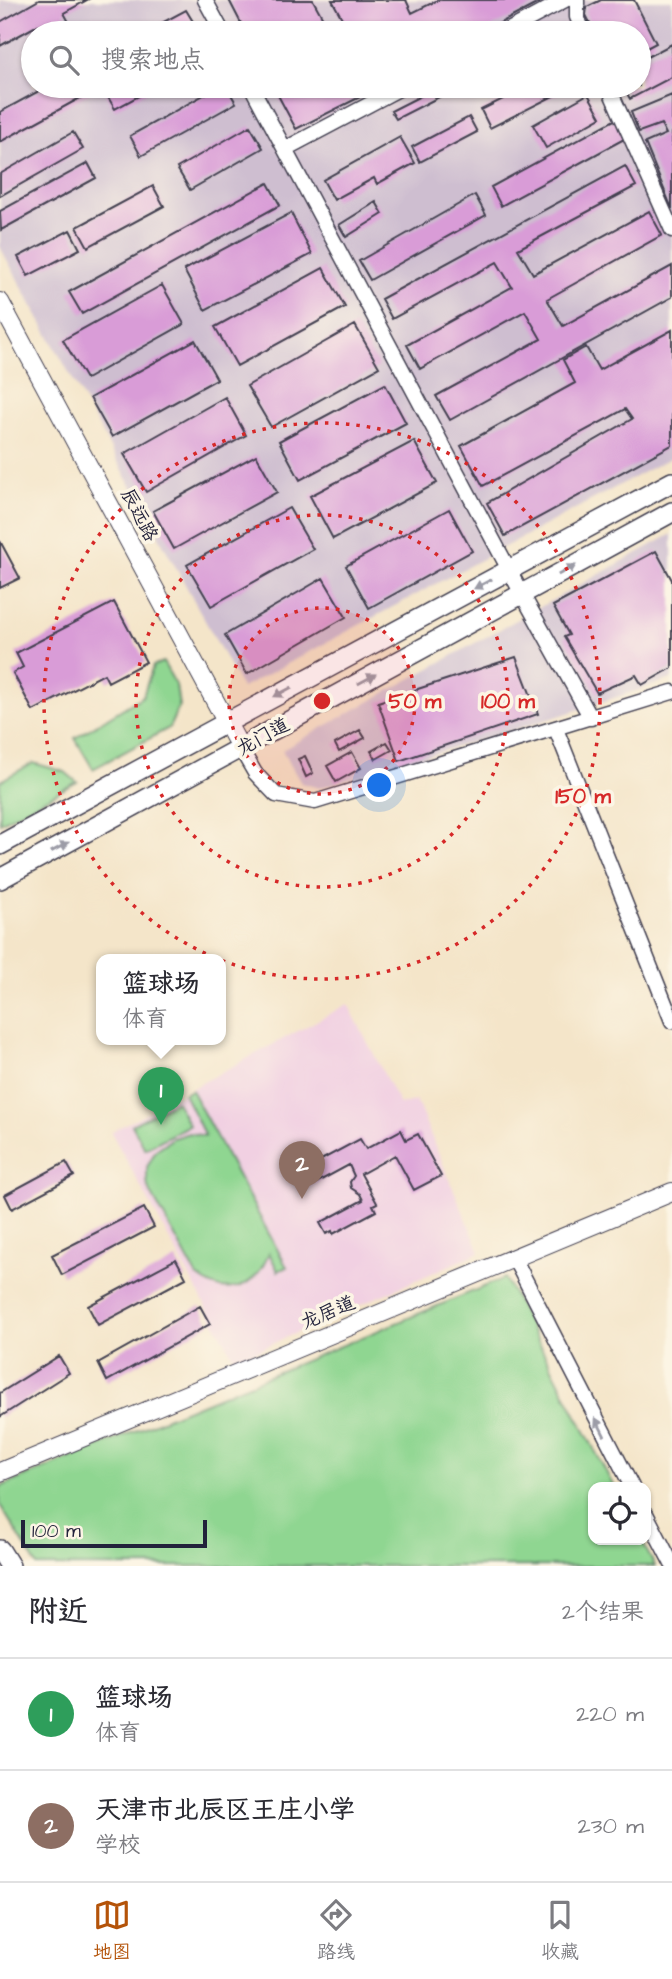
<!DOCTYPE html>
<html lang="zh">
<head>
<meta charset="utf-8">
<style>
	body { margin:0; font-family:"Architects Daughter","LXGW WenKai TC",sans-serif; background:#f2f2f3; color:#2b2b33 }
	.controls { position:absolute; right:21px; bottom:21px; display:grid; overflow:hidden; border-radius:14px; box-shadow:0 2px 5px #0004 }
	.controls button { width:63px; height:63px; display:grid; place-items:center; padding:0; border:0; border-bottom:2px solid #e1e1e2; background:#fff; color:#2b2b33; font:35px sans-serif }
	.scale { position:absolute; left:21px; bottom:18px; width:186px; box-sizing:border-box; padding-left:7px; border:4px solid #22223b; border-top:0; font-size:19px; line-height:24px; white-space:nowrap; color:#22223b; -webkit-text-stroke:5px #fcf5e5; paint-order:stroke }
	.you { position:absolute; left:380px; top:786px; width:24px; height:24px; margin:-18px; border:5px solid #fff; border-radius:50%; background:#1a73e8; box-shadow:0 0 0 10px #1a73e833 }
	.badge { display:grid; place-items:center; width:46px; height:46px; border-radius:50%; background:#b45309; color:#fff; font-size:23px; font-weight:700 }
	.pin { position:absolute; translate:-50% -58px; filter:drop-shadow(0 2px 4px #0008) }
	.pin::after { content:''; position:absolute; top:37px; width:24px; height:21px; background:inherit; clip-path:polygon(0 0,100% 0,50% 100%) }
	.popup { position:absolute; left:96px; top:954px; width:130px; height:91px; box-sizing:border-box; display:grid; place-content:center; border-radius:14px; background:#fff; filter:drop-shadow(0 2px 5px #0005); font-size:23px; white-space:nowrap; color:#7c7c81 }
	.popup b { font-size:26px; color:#2b2b33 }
	.popup::after { content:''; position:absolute; left:50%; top:100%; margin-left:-14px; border:14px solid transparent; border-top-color:#fff }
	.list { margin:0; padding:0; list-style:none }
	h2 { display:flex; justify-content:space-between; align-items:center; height:91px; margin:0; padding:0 28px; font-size:30px }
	h2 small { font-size:23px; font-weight:400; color:#7c7c81 }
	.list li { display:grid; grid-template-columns:46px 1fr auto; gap:21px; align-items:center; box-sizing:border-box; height:112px; padding:0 28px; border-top:2px solid #e1e1e2 }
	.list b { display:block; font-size:26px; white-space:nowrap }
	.list p { margin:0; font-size:23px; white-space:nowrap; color:#7c7c81 }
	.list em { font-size:23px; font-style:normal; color:#7c7c81 }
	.icon { flex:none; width:38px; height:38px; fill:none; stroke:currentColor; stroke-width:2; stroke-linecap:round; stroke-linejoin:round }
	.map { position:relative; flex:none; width:672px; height:1566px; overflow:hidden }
	.search { position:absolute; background:#fff; box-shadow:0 2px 5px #0004; left:21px; right:21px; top:21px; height:77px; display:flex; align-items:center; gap:18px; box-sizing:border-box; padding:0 24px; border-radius:38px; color:#7c7c81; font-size:26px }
	.sheet { height:315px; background:#fff }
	nav { display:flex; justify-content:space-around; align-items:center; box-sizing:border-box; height:98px; border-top:2px solid #e1e1e2; background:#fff; font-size:19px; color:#7c7c81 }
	nav a { display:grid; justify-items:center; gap:4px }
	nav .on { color:#b45309 }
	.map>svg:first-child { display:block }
</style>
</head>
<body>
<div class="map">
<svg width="672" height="1566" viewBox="0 0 672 1566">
	<rect width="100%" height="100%" fill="#fcf5e5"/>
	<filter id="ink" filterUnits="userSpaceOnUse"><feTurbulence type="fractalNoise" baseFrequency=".0143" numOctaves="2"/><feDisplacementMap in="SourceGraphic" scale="14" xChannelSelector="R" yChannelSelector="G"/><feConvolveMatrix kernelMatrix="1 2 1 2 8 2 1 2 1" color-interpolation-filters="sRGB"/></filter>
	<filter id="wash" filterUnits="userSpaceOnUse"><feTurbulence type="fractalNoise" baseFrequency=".00686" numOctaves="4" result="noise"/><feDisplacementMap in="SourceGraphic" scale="28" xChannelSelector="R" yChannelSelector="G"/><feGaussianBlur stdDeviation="1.57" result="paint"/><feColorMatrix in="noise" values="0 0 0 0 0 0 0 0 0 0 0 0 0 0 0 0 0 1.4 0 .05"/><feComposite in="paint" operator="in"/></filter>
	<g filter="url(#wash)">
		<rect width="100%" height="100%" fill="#f4e5c9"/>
		<!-- built -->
		<path fill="#f1d0e2" d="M348,1004L400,1105L416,1100L480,1252L235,1360L111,1132Z"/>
		<!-- industrial -->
		<path fill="#cebed0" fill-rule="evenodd" d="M0,0H672V457L242,688L0,247ZM33,33H639V86H33Z
			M672,534V679L562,715L319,788L301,783L282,750Z"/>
		<!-- green -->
		<path fill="#8fd691" stroke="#587c66" stroke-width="2" d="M163,662L176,685L179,706L169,728L93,769L75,738L143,696L153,666Z
			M33,763L65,772L77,782L0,823V781Z
			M191,1090L287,1267L278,1271L269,1253C256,1288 227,1300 197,1276L148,1188L147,1179V1167L156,1150L173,1138L189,1133L205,1136L184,1094Z
			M176,1101L189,1125L145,1149L132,1125Z
			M505,1278L614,1487H593V1540H641L655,1566H37L0,1505V1487Z"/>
		<g id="blocks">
			<!-- building -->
			<path fill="#d99cd7" d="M39,0H87L64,13L75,33H42L38,25L0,46V22Z
				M229,0H313L331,33H246Z
				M332,0H406L412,13L438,0H544L481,33H350Z
				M601,0H634L656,43L639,52V33H595L586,15L587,7Z
				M186,10L200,33H143Z
				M672,44V77L630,99L623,86H639V61Z
				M48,86H102L0,142V112Z
				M121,86H157L115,109L106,94Z
				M220,86H226L236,103L141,156L130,136Z
				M273,86H357L362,96L296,129Z
				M440,86L445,94L396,119L391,111Z
				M529,86H573L490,128L481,110Z
				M588,94L601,117L546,148L533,125Z
				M672,95V209L645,143L666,134L661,124L639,132L631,112Z
				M469,117L477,132L420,162L412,147Z
				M616,119L626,138L501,206L491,187Z
				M250,126L263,148L190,190L177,168Z
				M73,132L83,149L0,196V174Z
				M400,137L415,163L377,184L374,178L334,200L323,180Z
				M88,163L96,178L1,230L0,211Z
				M625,166L636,186L518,249L533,274L649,211L662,235L547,299L563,326L672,266V297L450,420L436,396L541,339L525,311L420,369L407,345L512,287L497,262L392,319L381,299Z
				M268,183L280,205L82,314L69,292Z
				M153,186L164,206L88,247L77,227Z
				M475,195L486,215L370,280L359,261Z
				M376,202L383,214L346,237L339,225Z
				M291,213L312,254L205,310L184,270Z
				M70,230L80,249L28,276L18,257Z
				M323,268L345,307L237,366L215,327Z
				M162,285L184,324L86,379L63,340Z
				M355,325L379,367L271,427L247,386Z
				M672,330V445L505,536L487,503L632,419L625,409L483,486L461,446L575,383L563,360L586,347L599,370Z
				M195,340L217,379L112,437L90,398Z
				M385,384L406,423L300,480L279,441Z
				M225,397L246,435L146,492L124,454Z
				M414,441L437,483L333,539L310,496Z
				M256,455L277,492L174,549L153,511Z
				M289,508L313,549L211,606L187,565Z
				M449,509L472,551L369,608L346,566Z
				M0,541L20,578L0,588Z
				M656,551L672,580V668L642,685L636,675L597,693L564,637L569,635L553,606Z
				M323,578L346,617L247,674L225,635Z
				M114,602L146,662L108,682L104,674L33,711L13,673L23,667L16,653Z
				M516,657L538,714L399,761L378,702Z
				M360,730L365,738L339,752L335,744Z
				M387,742L392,750L376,759L371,751Z
				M352,752L361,768L336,782L327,766Z
				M305,756L313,773L306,777L298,759Z
				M401,1130L406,1140L418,1134L441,1176L414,1190L395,1155L361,1174L377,1203L373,1205L376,1211L333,1234L332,1231L326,1234L320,1223L363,1200L360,1194L351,1188L350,1182L354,1176L349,1165L301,1191L293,1175L360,1139L366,1149Z
				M66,1162L74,1176L12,1209L5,1195Z
				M144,1208L154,1227L62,1275L52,1255Z
				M176,1259L186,1278L98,1325L88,1306Z
				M200,1306L210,1324L107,1381L98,1363Z
				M59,1356L69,1373L0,1417V1393Z"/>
		</g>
	</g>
	<g filter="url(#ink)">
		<use href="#blocks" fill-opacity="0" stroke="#423f50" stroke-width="2"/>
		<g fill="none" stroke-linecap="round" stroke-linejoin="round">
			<defs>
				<path id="minor" d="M205,0L223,33
					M577,0V17L584,33
					M503,33L565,0
					M251,86L522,594L591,718
					M608,86L672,230
					M285,149L404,86
					M556,729L672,1021
					M241,749L255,773L276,795L315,802L672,692
					M514,1258L632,1487
					M646,1514L672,1564"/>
				<path id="tertiary" d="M0,302L241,749
					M0,1472L672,1192"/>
				<path id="secondary" d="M0,845L672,482
					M0,879L672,512
					M0,1550L10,1566"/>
			</defs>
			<!-- minor casing -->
			<use href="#minor" stroke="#423f50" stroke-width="17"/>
			<!-- tertiary casing -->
			<use href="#tertiary" stroke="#423f50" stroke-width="20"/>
			<!-- secondary casing -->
			<use href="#secondary" stroke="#423f50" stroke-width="22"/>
			<!-- minor -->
			<use href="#minor" stroke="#fff" stroke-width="14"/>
			<!-- tertiary -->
			<use href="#tertiary" stroke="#fff" stroke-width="18"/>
			<!-- secondary -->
			<use href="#secondary" stroke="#fff" stroke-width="19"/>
		</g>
		<!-- one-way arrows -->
		<defs><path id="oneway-solid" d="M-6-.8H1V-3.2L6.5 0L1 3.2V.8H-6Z" transform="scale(1.75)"/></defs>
		<g fill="#9c9ca7">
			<use href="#oneway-solid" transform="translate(567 570) rotate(-29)"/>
			<use href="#oneway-solid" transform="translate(483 584) rotate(152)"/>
			<use href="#oneway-solid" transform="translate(367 679) rotate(-29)"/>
			<use href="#oneway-solid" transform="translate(283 692) rotate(152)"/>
			<use href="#oneway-solid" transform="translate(60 847) rotate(-28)"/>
			<use href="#oneway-solid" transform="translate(600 1427) rotate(-117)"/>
		</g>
	</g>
	<!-- distance rings -->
	<circle cx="322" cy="701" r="93" fill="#d62828" fill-opacity=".12"/>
	<g fill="none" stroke="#d62828" stroke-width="3.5" stroke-dasharray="3.5 7">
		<circle cx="322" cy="701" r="93"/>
		<circle cx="322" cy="701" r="186"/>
		<circle cx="322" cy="701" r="278"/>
	</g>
	<g text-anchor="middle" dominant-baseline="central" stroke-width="7" stroke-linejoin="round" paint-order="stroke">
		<!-- street labels -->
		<g font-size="19" fill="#22223b" stroke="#fcf5e5">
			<text transform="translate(139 515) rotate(62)">辰远路</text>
			<text transform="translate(263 737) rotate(-29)">龙门道</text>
			<text transform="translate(328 1313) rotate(-23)">龙居道</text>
		</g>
	</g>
	<circle cx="322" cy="701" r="10" fill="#d62828" stroke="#fcf5e5" stroke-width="3.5"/>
	<g font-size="21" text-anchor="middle" font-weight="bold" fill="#d62828" stroke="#fcf5e5" stroke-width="7" stroke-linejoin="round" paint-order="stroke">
		<text x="415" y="708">50 m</text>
		<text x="508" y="708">100 m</text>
		<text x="583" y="803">150 m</text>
	</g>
</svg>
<div class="controls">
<button><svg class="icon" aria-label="locate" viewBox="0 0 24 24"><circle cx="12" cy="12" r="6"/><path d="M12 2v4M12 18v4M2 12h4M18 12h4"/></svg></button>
</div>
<div class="scale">100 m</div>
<div class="you"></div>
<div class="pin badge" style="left:161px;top:1125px;background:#2e9e5b">1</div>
<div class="popup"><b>篮球场</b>体育</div>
<div class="pin badge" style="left:302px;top:1199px;background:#8d6e63">2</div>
<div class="search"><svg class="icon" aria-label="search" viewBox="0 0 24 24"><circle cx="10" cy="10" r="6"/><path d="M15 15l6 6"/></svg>搜索地点</div>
</div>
<section class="sheet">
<h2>附近<small>2个结果</small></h2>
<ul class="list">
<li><span class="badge" style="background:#2e9e5b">1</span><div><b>篮球场</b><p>体育</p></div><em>220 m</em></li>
<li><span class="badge" style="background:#8d6e63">2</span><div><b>天津市北辰区王庄小学</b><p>学校</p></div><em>230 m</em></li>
</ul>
</section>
<nav>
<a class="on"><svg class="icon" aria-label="map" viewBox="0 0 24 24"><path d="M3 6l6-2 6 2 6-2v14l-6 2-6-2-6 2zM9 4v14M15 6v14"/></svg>地图</a>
<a><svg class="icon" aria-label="directions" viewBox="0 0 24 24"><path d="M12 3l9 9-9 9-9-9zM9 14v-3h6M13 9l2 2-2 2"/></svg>路线</a>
<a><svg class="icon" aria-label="saved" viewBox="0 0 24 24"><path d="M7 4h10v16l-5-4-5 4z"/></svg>收藏</a>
</nav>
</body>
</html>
